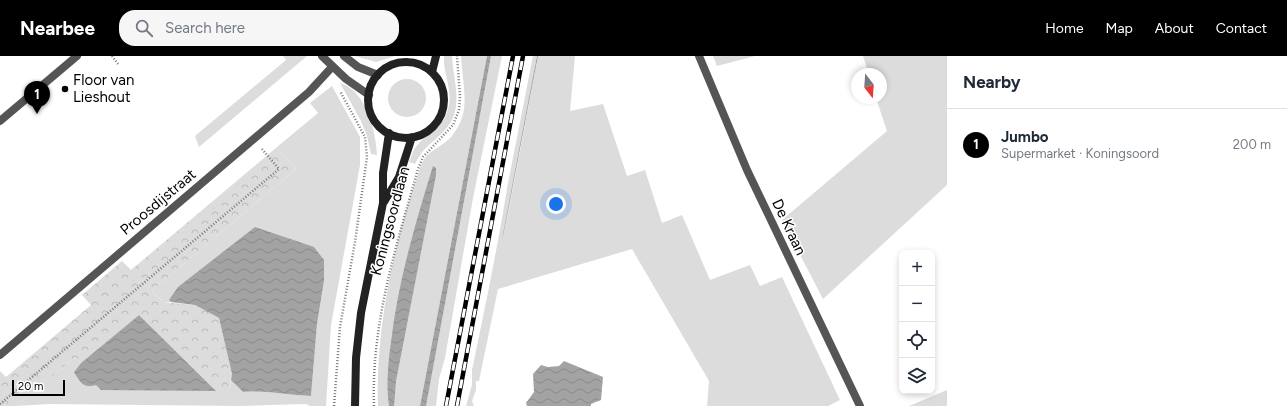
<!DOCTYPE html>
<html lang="en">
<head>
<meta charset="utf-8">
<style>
	body { margin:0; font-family:Figtree,sans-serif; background:#f6f6f7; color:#1f2937 }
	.controls { position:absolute; right:12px; bottom:12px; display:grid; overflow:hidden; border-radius:8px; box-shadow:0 2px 6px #0003 }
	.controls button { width:36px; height:36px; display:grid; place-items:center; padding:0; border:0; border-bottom:1px solid #e0e1e3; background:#fff; color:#1f2937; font:20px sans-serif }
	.compass { position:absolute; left:851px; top:12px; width:36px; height:36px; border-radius:50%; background:#fff; box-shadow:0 2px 6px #0003; rotate:163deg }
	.scale { position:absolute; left:12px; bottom:10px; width:53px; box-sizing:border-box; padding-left:4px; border:2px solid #000; border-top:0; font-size:11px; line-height:14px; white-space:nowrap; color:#000; -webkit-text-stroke:3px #fff; paint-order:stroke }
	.you { position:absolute; left:556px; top:148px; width:14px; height:14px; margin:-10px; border:3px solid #fff; border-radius:50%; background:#1a73e8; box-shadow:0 0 0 6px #1a73e833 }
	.badge { display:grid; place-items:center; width:26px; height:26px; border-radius:50%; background:#000; color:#fff; font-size:13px; font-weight:700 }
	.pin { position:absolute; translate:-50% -33px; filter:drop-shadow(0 1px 2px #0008) }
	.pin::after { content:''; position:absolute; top:21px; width:14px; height:12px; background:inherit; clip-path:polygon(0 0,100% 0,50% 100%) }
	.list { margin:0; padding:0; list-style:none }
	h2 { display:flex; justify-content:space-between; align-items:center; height:52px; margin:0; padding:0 16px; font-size:17px }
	h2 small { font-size:13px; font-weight:400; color:#747a83 }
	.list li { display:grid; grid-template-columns:26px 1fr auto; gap:12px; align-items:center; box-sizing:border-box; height:72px; padding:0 16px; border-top:1px solid #e0e1e3 }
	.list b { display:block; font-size:15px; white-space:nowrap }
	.list p { margin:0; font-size:13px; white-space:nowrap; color:#747a83 }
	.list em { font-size:13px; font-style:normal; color:#747a83 }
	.icon { flex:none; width:22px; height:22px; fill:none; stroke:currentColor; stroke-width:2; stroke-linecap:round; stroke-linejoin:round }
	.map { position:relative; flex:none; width:947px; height:350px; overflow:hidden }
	header { display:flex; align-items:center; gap:24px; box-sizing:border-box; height:56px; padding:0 20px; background:#000; color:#fff }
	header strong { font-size:19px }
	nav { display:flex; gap:22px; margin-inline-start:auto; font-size:14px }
	.search { width:280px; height:36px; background:#f6f6f7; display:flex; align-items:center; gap:10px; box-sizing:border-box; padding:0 14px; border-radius:16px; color:#747a83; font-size:15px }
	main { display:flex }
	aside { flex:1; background:#fff }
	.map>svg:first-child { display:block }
</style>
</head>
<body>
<header>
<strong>Nearbee</strong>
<div class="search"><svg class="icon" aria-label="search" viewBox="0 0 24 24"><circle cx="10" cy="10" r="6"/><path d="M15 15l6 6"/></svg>Search here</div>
<nav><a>Home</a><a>Map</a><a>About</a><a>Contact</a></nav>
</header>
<main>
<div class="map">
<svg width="947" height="350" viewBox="0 0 947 350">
	<defs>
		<pattern id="forest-crowns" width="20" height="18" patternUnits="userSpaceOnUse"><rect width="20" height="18" fill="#dcdcdc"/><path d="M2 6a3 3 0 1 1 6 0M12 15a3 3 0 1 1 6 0" fill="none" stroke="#bbb"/></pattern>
		<pattern id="water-waves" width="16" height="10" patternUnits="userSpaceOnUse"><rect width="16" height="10" fill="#a3a3a3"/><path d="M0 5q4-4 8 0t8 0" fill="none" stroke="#8b8b8b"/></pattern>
	</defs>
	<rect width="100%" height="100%" fill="#fff"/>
	<!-- green -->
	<path fill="#dcdcdc" d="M283,0H307L199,91L195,80L286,4Z
		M355,0H395L376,6Z
		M444,0H452C453,25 465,53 445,74C432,88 424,90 415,108L409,106C411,102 412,96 415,92C427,76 445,72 449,49C452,32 443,17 444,0Z
		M461,0H487L420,350H378C375,275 395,177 422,107C428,94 442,91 451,81C473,56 462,29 461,0Z
		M491,0H502L473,142L445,302L439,323L436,350H426Z
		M533,0H537L503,185L538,0H575L570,55L603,48L627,120L645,114L662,167L682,159L710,224L750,209L760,230L782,221L840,344L828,350H707L709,325L632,193L498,233L479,325H476V334L472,345L474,350H466L472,329V314C485,252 498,189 508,127Z
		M713,0H755L717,10Z
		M863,0H947V129L823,243L782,164L887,75L876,42H881V18H869Z
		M388 42a19 19 0 1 1 38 0a19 19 0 1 1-38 0Z
		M340,27C366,34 376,76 377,99L371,98L367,80L361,65Z
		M332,30L360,81V109L331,269L326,350H310L306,348L240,350L49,348L16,350L75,301L81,307L74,316L95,329L229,334L231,324L243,336C266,334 288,339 311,340L317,268L324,225L169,244L171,246H163L152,235L296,113L277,91L318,57L310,47Z
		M947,334V350H909Z"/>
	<!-- forest -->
	<path fill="url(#forest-crowns)" d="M277,91L296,113L152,235L163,246L195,249L219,262L232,318L229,334L216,335L139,259L81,307L75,301L16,350H0V315L6,321L91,249L82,239L122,205L131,214Z"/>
	<!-- water -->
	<path fill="url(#water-waves)" d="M487,0H491L426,350H420Z
		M537,0H538L502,185L503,178Z
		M433,110L436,112V119L396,325L394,350H389C386,329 388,307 391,286C398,226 415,168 433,110Z
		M255,171L314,191L324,204V225L317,268L311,340C288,339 265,334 243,336L231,324L232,318L219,262L195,249L171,246L169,244L178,231Z
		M139,259L216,335L101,334L96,329C83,333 80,326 74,316L81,307Z
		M564,305L603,321L601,344L591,348V350H527L526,347L534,336L533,318L541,309L548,311L559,310Z"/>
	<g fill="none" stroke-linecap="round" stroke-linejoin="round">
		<!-- path -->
		<path stroke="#777" stroke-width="2.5" stroke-dasharray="1 2" stroke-linecap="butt" d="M112,0L118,8
			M0,348L279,113L262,93
			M334,350L340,271L355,186L367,101L365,81L340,35
			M374,350C371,269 396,190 418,113L423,101L453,69L459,54L460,40L457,0"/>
		<!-- lane -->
		<path stroke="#555" stroke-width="8" d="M0,299L309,36L332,11"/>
		<!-- street -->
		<path stroke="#555" stroke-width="8" d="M322,0L346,23L369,39
			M344,0L358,11L378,19
			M699,0L747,114L860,350
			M0,65L77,0"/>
		<!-- secondary -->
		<path stroke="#222" stroke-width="8" d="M368 44a38 38 0 1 1 76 0a38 38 0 1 1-76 0Z
			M432,16L436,0
			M384,146L399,121L412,81
			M355,350L356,302L361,257L383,147V117L389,77"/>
		<defs>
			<path id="rail" d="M446,350L513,0
				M457,350L523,0"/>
		</defs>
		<!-- rail casing -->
		<use href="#rail" stroke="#000" stroke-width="4.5"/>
		<!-- rail -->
		<use href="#rail" stroke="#fff" stroke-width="3" stroke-dasharray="9" stroke-linecap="butt"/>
	</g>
	<!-- markers -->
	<circle fill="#000" stroke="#fff" stroke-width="1.5" cx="65" cy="33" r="4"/>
	<g text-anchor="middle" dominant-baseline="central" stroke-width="3" stroke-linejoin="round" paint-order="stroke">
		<!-- poi labels -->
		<g font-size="15" fill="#000" stroke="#fff" text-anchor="start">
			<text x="73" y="24">Floor van<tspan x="73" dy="17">Lieshout</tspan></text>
		</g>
		<!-- street labels -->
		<g font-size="15" fill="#000" stroke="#fff">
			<text transform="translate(158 146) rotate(-40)">Proosdijstraat</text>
			<text transform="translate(390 165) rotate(-75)">Koningsoordlaan</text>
			<text transform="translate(789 171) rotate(65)">De Kraan</text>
		</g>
	</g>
</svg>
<div class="controls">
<button>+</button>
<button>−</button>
<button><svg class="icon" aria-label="locate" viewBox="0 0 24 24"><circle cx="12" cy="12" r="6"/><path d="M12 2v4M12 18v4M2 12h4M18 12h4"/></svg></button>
<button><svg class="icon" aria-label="layers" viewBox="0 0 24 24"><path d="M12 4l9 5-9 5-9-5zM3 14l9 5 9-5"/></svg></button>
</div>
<svg class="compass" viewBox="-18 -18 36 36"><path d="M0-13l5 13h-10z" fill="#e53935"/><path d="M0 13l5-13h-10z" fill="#747a83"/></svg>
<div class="scale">20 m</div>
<div class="you"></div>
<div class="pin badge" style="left:37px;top:58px">1</div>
</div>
<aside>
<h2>Nearby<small></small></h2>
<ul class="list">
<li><span class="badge">1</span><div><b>Jumbo</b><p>Supermarket · Koningsoord</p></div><em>200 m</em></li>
</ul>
</aside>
</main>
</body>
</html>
